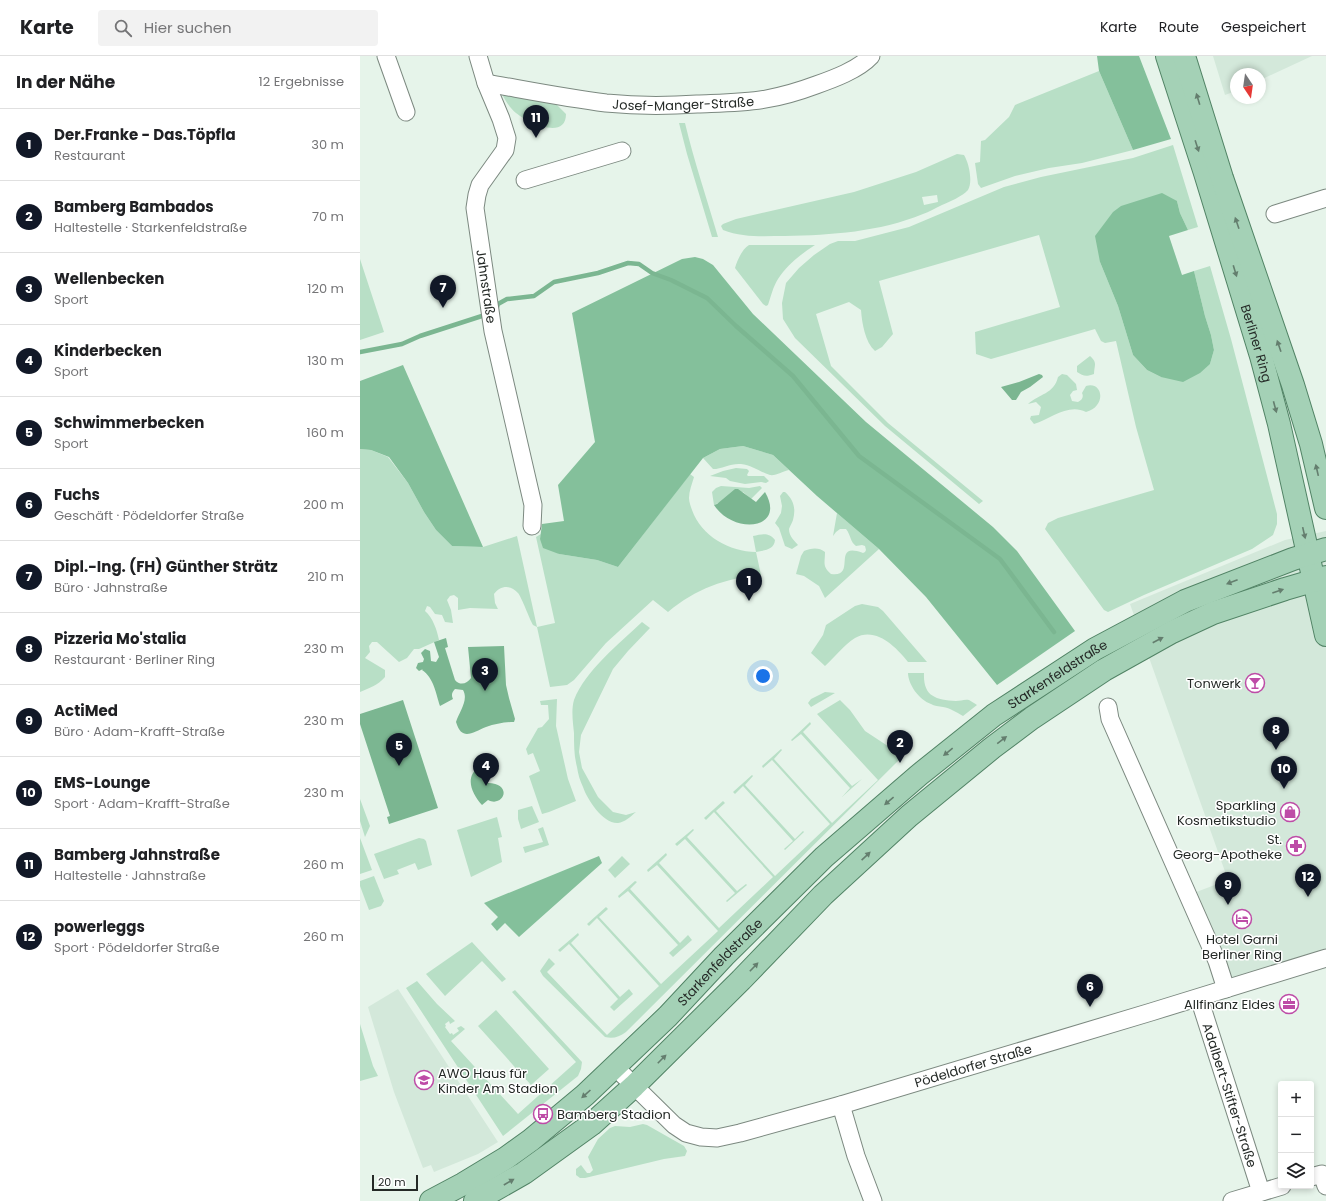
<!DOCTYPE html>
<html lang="de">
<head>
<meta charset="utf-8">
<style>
	body { margin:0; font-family:Poppins,sans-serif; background:#f2f2f2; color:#202124 }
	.controls { position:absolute; right:12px; bottom:12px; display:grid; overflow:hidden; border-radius:4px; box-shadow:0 2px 6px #0003 }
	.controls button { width:36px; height:36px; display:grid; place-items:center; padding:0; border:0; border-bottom:1px solid #e0e0e0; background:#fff; color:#202124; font:20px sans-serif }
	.compass { position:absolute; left:870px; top:12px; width:36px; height:36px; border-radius:50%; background:#fff; box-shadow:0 2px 6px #0003; rotate:167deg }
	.scale { position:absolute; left:12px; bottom:10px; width:46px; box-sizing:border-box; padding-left:4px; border:2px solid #252a27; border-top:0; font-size:11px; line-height:14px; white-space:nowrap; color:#252a27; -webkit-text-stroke:3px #fff; paint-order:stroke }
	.you { position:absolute; left:403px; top:620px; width:14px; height:14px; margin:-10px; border:3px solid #fff; border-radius:50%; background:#1a73e8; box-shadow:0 0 0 6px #1a73e833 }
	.badge { display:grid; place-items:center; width:26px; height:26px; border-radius:50%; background:#111827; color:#fff; font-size:13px; font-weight:700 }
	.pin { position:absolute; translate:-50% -33px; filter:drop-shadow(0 1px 2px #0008) }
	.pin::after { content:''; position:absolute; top:21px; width:14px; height:12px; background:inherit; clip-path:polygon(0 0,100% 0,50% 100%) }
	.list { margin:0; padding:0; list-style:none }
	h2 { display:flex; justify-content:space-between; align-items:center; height:52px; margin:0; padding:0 16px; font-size:17px }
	h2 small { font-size:13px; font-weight:400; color:#757577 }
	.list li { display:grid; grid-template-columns:26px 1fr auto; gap:12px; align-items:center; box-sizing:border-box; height:72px; padding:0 16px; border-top:1px solid #e0e0e0 }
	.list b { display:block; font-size:15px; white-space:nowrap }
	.list p { margin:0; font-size:13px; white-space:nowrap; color:#757577 }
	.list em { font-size:13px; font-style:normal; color:#757577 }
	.icon { flex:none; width:22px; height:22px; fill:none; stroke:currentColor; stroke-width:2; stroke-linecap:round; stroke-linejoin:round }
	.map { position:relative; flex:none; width:966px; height:1145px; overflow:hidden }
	header { display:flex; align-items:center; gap:24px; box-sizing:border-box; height:56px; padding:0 20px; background:#fff; border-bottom:1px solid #e0e0e0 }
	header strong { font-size:19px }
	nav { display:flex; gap:22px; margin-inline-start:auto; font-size:14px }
	.search { width:280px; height:36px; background:#f2f2f2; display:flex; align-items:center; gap:10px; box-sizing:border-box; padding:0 14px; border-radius:4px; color:#757577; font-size:15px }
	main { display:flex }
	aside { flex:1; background:#fff }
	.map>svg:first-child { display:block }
</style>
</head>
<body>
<header>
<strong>Karte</strong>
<div class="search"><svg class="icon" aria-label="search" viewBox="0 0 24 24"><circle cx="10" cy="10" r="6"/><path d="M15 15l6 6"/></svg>Hier suchen</div>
<nav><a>Karte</a><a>Route</a><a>Gespeichert</a></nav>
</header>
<main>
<aside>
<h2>In der Nähe<small>12 Ergebnisse</small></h2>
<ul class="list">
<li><span class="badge">1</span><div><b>Der.Franke - Das.Töpfla</b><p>Restaurant</p></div><em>30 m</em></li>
<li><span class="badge">2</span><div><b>Bamberg Bambados</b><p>Haltestelle · Starkenfeldstraße</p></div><em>70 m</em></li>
<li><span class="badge">3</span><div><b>Wellenbecken</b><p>Sport</p></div><em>120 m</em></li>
<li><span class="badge">4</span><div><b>Kinderbecken</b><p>Sport</p></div><em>130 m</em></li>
<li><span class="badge">5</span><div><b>Schwimmerbecken</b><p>Sport</p></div><em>160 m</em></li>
<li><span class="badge">6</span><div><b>Fuchs</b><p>Geschäft · Pödeldorfer Straße</p></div><em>200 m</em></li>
<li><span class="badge">7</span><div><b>Dipl.-Ing. (FH) Günther Strätz</b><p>Büro · Jahnstraße</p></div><em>210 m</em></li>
<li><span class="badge">8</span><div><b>Pizzeria Mo'stalia</b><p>Restaurant · Berliner Ring</p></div><em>230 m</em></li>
<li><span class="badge">9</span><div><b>ActiMed</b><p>Büro · Adam-Krafft-Straße</p></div><em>230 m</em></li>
<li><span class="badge">10</span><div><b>EMS-Lounge</b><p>Sport · Adam-Krafft-Straße</p></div><em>230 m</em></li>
<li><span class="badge">11</span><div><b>Bamberg Jahnstraße</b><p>Haltestelle · Jahnstraße</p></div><em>260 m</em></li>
<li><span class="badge">12</span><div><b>powerleggs</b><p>Sport · Pödeldorfer Straße</p></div><em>260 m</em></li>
</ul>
</aside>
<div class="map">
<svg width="966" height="1145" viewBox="0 0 966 1145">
	<rect width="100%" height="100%" fill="#e6f4ea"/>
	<!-- built -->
	<path fill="#d3e8da" d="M853,0H952L900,24V18H876V35L865,39Z
		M966,475V897L866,929L831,838L868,824L770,548L925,484Z
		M38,933L138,1086L118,1098L74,1116L71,1109L63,1112L34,1036L8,951Z"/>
	<!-- green -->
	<path fill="#b8dfc6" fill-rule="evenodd" d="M739,15L773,94L722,107L689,112L655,120L621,132L618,128L615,107L620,106L621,85L625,84L649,61L655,49Z
		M141,36L194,46L206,58C206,85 167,66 156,57C150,52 144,43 141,36Z
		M319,67H325C334,105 347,143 358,181H352L327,98Z
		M813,89L838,171L828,174L820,157L817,145L740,206L758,250L773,299L787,314L801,321L850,308L854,294L851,279L845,260L834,215L850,210L871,283L917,458V468L913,479L892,493L784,539L748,556L744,554L685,473L688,467L698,462L794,434L776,371L756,285L745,287L741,285L735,273L631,303L616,298L615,276L700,251L679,179L519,225L533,278L522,291L515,295C505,286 502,267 501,254L489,246L456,258L471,310L528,367L623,445L619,448L525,370L435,282L423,263L422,247L426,227L439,212L454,199L470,188L478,185H495L549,171L644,131L681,121L773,102Z
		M597,98L604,99C609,107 613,126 608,134C603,140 589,146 582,149C575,152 569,156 563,158C519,176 472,179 425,180C404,180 383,182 363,174L361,170L363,168L376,163L494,136L556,116ZM577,139L578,146L564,149L562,141Z
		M389,189H455C441,198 427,209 418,223C413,231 411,240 408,249L406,250L403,248L375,212C377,205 382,193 389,189Z
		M0,203L24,276L0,284Z
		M730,300C738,307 734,309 734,318C726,321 723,320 717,316V310Z
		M702,318L707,319L716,328L717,334L713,335L710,339L712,345L718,346C722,344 724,341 722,337L726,330C743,325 747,350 726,356C708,347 691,363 674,368L670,363L671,360L679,359L681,351L676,346L668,348C679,338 694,338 698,321Z
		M383,390L413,399L429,414C423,415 416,420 410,419C400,416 392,409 381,408C371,407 362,413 353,413L343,402L360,393Z
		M0,393L11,394L28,401L48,427L64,456L76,474L92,490L123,491L157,480L177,571L195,567L176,481L181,478L180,483L199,498L237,504L258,511L330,418L334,421C332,428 329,435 329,442C329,446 331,451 332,454C341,480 370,496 396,496L393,480C402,478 409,476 415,484C414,494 405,494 396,496L401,519C366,522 335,533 308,556L293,544L246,587L214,624L207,629L190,631L177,571L173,569C169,562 162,542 158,537C150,528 140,530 134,538L135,547L138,553L110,552L98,554V542L94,539L90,540L87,544L91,554L93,567L85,566L82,559L75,558L70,551L67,550L65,555C73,562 77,574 79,584L59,593H54L47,602L39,606L17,586H12L9,590L10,596L5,602L25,614V621C18,629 10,632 0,636Z
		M376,412L387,413L389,415L387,419L388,420H404L409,425L406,427L401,426L385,428L370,425L366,422L350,420L363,415Z
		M361,430L389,432L400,430L402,432L391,443L383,436L354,449L352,436L356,432Z
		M423,436H425C434,444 436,453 433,464C432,467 430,470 429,473C429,481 435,485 438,489L432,493L425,490L419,472L415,467L421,457L422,450L420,440Z
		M477,457L519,493L465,542L459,530L444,520L436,518L441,500L444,495C451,492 459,491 465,496C465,507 462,510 471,518C498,522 470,485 503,497L505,496L506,494L505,490L502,489L496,490C490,486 491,479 486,473H480L476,476L473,480Z
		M502,548L518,551L523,555L567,606H548C537,592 516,570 495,582C484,589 475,601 465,610L451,597L463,579L466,569L495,550Z
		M282,566L290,572L268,595L253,613L221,679L219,696L222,712L238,741L253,756L266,759L276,756C270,761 265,766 258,767C243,768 227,743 223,731C220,725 218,718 217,711C214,700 214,689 214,677C213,667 211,654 214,644C225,615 260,587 282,566Z
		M548,617H564C563,640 575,644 596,645C600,645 605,643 609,644C611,645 614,647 617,649L603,660C596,656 590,652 583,651C579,650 574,650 571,648C559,644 548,628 548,617Z
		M465,636L475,637L451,651L448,647L451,643Z
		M197,643L196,670L208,723L216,745L189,756L182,758L169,720L180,715L173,697L168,699L166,693L178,672L182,671L189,663L188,649H181L180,645Z
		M480,644L490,654L505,675L543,700L266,976C259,981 253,983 245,981L183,920L180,915L182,912L189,902L195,908L187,916L247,979L299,930L237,862L229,870L227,868L246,851L248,853L239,861L301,928L358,875L297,809L288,816L287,814L306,797L307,799L299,807L359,872L413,821L354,756L346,764L344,762L363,745L365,747L356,755L415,820L470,768L412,704L403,712L402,710L421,693L422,694L414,703L472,767L518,724L457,658Z
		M450,666L451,668L443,676L492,730L502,723L482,741L490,732L441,678L432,685L431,684Z
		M392,719L393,720L385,729L435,783L443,775L444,776L425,794L424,793L433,785L383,730L375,738L373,736Z
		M0,743L10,770L5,781L0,765Z
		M172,750L179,766L161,773L158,763V754Z
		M137,761L142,781L138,782L142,806L111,821L97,774Z
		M183,771L189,789L165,797L163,791L183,786L178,773Z
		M333,773L334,774L327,781L377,835L386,828L387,829L367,846L366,845L375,837L325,783L317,790L315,788Z
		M0,782L12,814L0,818Z
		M59,782L64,783L66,785L72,809L58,814L55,807L37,814L39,818L24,823L14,798Z
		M262,800L270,808L255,822L248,814Z
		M14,820L24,845L21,850L9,854L0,830V825Z
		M275,825L277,826L270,833L320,887L328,879L332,884L313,901L309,897L318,889L268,835L259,842L258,840Z
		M218,877L219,879L211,887L260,941L269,933L273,938L254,955L250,951L258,943L209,888L200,896L198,894Z
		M112,886L146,923L142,926L122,905L85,940L66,918Z
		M57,925L77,948L95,965L90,968L89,965L85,968L86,970L85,971L90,978L92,977L93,979L99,975L97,972L101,970L105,973L91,985L158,1058L216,1006L152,936L155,934L222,1006L221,1013L218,1020L143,1080L46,932Z
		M136,954L189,1013L171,1029L118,970Z
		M0,968L13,1010L18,1020L0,1025Z
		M283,1068L287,1069L324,1090L327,1095L325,1100L304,1103L225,1122H220L216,1119V1113L221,1109L227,1117H230L233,1114L228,1101L238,1083L250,1072L255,1070L270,1071Z"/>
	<!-- forest -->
	<path fill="#84c09b" d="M737,0H779L811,83L773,94L739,15Z
		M802,137L817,145L820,157L828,174L809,180L822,219L834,215L845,260L851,279L854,294L850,308L840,317L823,326L801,321L787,314L773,299L758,250L740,206L735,180L753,156L761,150Z
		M335,201L343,203L353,209L393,258L506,366L633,471L657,495L715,575L637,629L566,541L519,493L457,440L413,399L383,390L360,393L343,402L258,511L237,504L199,498L183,492L180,483L182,468L204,465L198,429L235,386L212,257L322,203Z
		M43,309L123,491L92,490L76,474L64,456L48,427L29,401L11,394L0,393V325Z
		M239,800L242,807L159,881L145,867L137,875L131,868L138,861L124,847Z"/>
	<!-- water -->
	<path fill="#7bb691" d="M679,318L682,319L683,321L670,331L661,336L656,344H652L641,331L659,326Z
		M375,433H378L396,446L405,436C427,474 373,479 354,449L357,448Z
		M86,582L88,591L85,592L95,624C100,630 107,628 111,622L108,591L144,590L146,629L149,642L155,663L154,666C145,666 135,668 126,671C113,676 102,686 96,666C99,656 109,644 103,634L95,633C92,636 91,639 93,643L80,650C76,638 74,622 62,614L63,613L59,615L56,612L58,607L63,606L64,603L61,597L65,593L70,595L71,605L76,606L79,601L74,586Z
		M43,644L78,752L29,768L27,761L30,760L0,668V658Z
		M119,711H124L128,714V727C154,728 143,752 128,744L122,749C112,738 104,721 119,711Z"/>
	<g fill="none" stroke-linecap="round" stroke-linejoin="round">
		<!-- stream -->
		<path stroke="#7bb691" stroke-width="4.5" d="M136,254L138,248L147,243L174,240L194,226L238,217L268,207L279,208L292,217L311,224L347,242L376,270L433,320L499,400L640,503L694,576
			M0,296L42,288L60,280L125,259"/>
		<defs>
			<g id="minor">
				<path d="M26,0L46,56"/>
				<path id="s1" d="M118,0L126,27L141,63L147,82L145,94L120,129L117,139L115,152L133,275L173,449L172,470"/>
				<path id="s2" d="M126,27C166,34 206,42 246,47C276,50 307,50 337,48C360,47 383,47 406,43C423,40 440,35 456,29C473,23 498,14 511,0"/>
				<path d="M165,124L262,95"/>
				<path d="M915,158L966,142"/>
				<path d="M748,651L750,663L857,905L866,933"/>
				<path id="s3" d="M839,942L901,1136"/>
				<path id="s4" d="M255,1011L314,1069L326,1077L341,1081L357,1082L380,1077L481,1049L791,956L966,902"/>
				<path d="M481,1049L496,1100L513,1145"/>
				<path d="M951,1121L962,1118L966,1130"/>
				<path d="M872,1145L922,1130"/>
			</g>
			<g id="major">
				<path id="s5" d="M807,0L845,117L901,300L919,368L966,579"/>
				<path d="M824,0L862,122L933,329L951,388L966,452"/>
				<path id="s6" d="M71,1145L103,1128L146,1102L171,1084L225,1039L308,960L364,900L464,801L559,719L634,659L735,593L825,545L933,503L966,493"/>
				<path d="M115,1145L164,1117L232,1068L274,1030L381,924L463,839L549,760L632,692L672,662L744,614L812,576L853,557L925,533L966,521"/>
			</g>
		</defs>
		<!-- minor casing -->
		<use href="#minor" stroke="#7c8980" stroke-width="19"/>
		<!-- major casing -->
		<use href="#major" stroke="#518365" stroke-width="24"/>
		<!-- minor -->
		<use href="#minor" stroke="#fff" stroke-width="17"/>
		<!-- major -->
		<use href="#major" stroke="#a4d1b6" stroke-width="22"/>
	</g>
	<!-- one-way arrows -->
	<defs><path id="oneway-solid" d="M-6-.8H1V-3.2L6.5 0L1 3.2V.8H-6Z"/></defs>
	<g fill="#647e6e">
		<use href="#oneway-solid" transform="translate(838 43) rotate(-107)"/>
		<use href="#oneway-solid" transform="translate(837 90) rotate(72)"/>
		<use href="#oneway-solid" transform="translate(877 167) rotate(-109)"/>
		<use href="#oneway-solid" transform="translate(875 215) rotate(73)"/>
		<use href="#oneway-solid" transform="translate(919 290) rotate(-109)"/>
		<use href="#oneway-solid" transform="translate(915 351) rotate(75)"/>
		<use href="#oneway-solid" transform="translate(957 414) rotate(-103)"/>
		<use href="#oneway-solid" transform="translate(944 477) rotate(77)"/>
		<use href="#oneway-solid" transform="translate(872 526) rotate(159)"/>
		<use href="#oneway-solid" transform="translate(918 535) rotate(-19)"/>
		<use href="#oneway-solid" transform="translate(798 584) rotate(-28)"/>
		<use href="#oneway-solid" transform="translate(642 684) rotate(-37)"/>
		<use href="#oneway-solid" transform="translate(588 696) rotate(141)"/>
		<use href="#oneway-solid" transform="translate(529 745) rotate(140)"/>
		<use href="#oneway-solid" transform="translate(506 800) rotate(-43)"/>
		<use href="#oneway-solid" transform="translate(394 911) rotate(-46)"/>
		<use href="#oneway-solid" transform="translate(302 1003) rotate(-45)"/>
		<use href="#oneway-solid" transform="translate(226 1038) rotate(138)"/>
		<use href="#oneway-solid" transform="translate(149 1126) rotate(-30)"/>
	</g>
	<!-- icons -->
	<defs>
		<symbol id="bar-ring" viewBox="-11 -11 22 22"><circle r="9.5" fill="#fff" stroke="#be4ca7" stroke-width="1.5"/><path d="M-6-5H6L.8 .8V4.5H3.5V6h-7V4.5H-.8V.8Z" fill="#be4ca7"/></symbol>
		<symbol id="shop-ring" viewBox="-11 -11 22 22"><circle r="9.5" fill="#fff" stroke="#be4ca7" stroke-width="1.5"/><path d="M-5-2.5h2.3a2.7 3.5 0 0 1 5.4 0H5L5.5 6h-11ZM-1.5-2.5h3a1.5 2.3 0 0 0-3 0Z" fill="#be4ca7"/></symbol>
		<symbol id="pharmacy-ring" viewBox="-11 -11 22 22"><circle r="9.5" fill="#fff" stroke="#be4ca7" stroke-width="1.5"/><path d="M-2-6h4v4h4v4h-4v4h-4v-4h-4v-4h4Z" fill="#be4ca7"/></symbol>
		<symbol id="hotel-ring" viewBox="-11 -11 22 22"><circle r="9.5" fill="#fff" stroke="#be4ca7" stroke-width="1.5"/><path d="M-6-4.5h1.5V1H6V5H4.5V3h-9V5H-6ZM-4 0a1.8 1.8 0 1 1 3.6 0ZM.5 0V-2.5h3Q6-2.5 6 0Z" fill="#be4ca7"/></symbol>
		<symbol id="office-ring" viewBox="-11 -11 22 22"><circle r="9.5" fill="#fff" stroke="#be4ca7" stroke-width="1.5"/><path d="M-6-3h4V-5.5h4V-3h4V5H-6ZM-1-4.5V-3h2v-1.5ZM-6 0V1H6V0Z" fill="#be4ca7"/></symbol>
		<symbol id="school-ring" viewBox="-11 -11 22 22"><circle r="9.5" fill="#fff" stroke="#be4ca7" stroke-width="1.5"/><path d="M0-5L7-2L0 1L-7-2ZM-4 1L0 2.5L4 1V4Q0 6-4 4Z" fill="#be4ca7"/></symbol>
		<symbol id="bus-ring" viewBox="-11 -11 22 22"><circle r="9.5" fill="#fff" stroke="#be4ca7" stroke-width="1.5"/><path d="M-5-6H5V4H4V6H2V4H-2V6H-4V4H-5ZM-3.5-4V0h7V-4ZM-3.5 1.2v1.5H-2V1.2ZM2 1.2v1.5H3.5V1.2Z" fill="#be4ca7"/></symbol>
	</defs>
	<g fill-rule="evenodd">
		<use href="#bar-ring" x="884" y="616" width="22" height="22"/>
		<use href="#shop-ring" x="919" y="745" width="22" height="22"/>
		<use href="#pharmacy-ring" x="925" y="779" width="22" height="22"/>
		<use href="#hotel-ring" x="871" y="852" width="22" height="22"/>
		<use href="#office-ring" x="918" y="937" width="22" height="22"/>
		<use href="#school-ring" x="53" y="1013" width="22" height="22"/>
		<use href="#bus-ring" x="172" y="1047" width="22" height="22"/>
	</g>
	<g text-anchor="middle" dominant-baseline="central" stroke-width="3" stroke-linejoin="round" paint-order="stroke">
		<!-- street labels -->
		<g font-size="13" fill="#252a27" stroke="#fff">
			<text stroke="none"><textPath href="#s2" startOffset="199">Josef-Manger-Straße</textPath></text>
			<text stroke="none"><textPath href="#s1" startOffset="245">Jahnstraße</textPath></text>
			<text stroke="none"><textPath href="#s5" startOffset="301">Berliner Ring</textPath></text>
			<text stroke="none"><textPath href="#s6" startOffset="822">Starkenfeldstraße</textPath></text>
			<text stroke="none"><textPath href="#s6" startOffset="377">Starkenfeldstraße</textPath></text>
			<text stroke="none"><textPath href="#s4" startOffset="395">Pödeldorfer Straße</textPath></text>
			<text stroke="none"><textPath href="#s3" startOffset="102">Adalbert-Stifter-Straße</textPath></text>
		</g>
		<!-- poi labels -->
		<g font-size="13" fill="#252a27" stroke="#fff" text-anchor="end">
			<text x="881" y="627">Tonwerk</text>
			<text x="916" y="749">Sparkling<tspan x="916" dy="15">Kosmetikstudio</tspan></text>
			<text x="922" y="783">St.<tspan x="922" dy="15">Georg-Apotheke</tspan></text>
			<text x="882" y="883" text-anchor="middle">Hotel Garni<tspan x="882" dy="15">Berliner Ring</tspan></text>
			<text x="915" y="948">Allfinanz Eldes</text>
			<text x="78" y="1017" text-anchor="start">AWO Haus für<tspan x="78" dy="15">Kinder Am Stadion</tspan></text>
			<text x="197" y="1058" text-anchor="start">Bamberg Stadion</text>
		</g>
	</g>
</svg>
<div class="controls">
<button>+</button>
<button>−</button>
<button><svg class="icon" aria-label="layers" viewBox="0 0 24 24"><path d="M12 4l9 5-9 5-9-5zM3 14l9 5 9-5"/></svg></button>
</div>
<svg class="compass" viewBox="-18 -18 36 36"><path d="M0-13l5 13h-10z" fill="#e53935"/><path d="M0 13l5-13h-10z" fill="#757577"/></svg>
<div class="scale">20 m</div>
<div class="you"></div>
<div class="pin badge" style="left:389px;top:545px">1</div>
<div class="pin badge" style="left:540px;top:707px">2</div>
<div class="pin badge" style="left:125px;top:635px">3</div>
<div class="pin badge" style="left:126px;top:730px">4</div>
<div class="pin badge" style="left:39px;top:710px">5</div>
<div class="pin badge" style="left:730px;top:951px">6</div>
<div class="pin badge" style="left:83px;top:252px">7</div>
<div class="pin badge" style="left:916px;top:694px">8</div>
<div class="pin badge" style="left:868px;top:849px">9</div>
<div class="pin badge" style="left:924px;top:733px">10</div>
<div class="pin badge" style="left:176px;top:82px">11</div>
<div class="pin badge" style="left:948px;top:841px">12</div>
</div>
</main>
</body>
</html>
